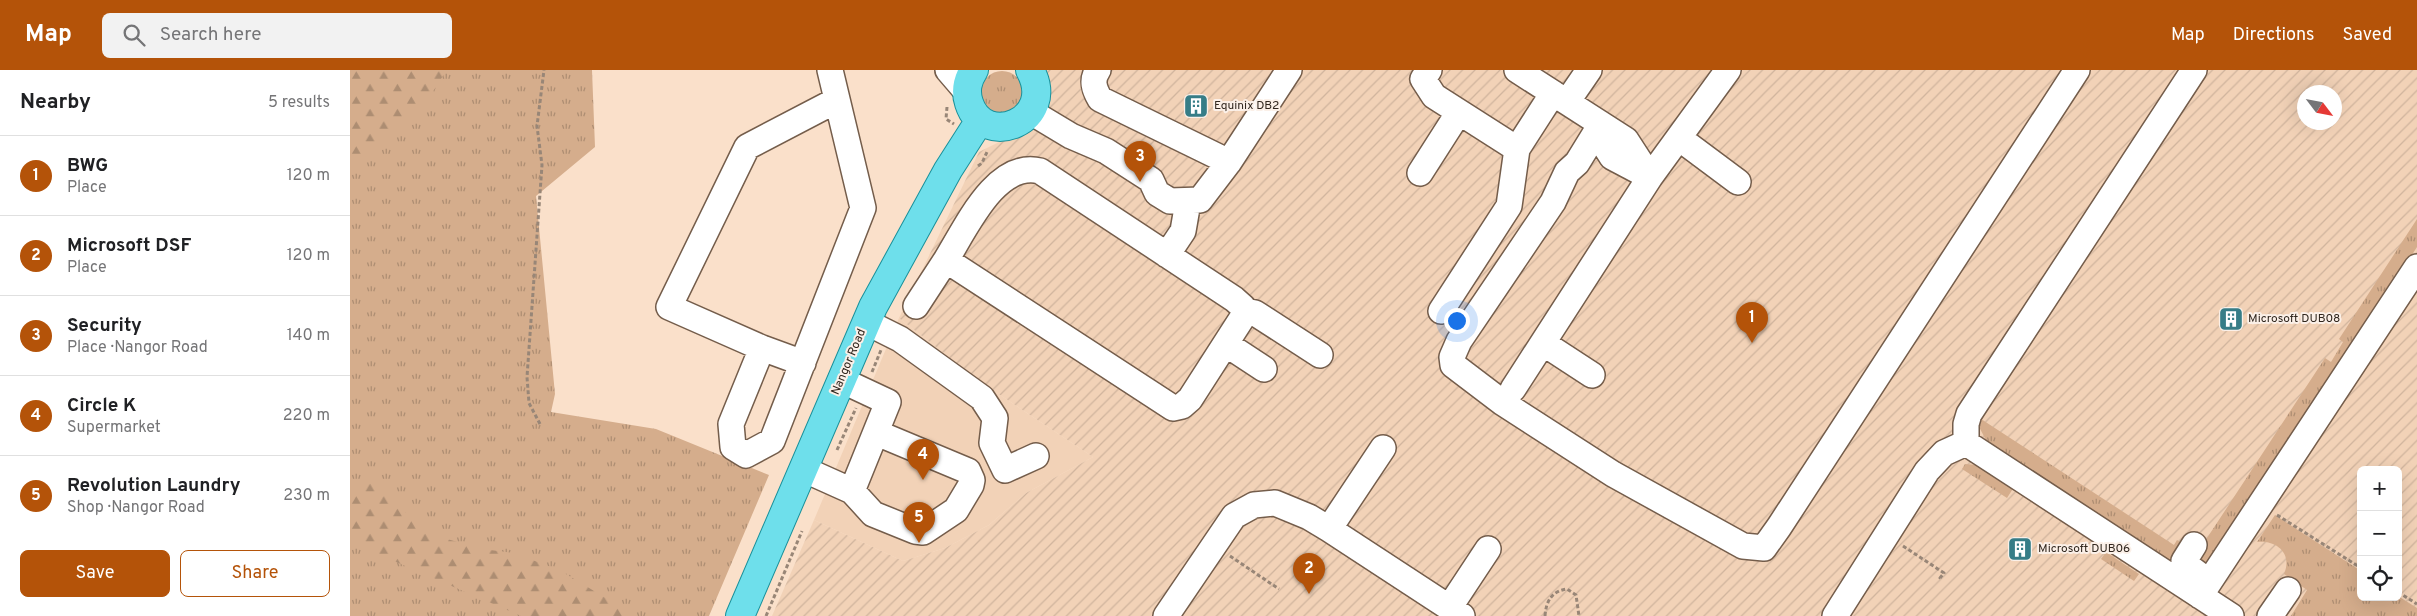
<!DOCTYPE html>
<html lang="en">
<head>
<meta charset="utf-8">
<style>
	body { margin:0; font-family:Overpass,sans-serif; background:#f2f2f2; color:#202124 }
	.controls { position:absolute; right:15px; bottom:15px; display:grid; overflow:hidden; border-radius:8px; box-shadow:0 5px 20px #0002 }
	.controls button { width:45px; height:45px; display:grid; place-items:center; padding:0; border:0; border-bottom:1px solid #e0e0e0; background:#fff; color:#202124; font:25px sans-serif }
	.compass { position:absolute; left:1947px; top:15px; width:45px; height:45px; border-radius:50%; background:#fff; box-shadow:0 5px 20px #0002; rotate:122deg }
	.you { position:absolute; left:1106px; top:250px; width:18px; height:18px; margin:-12px; border:4px solid #fff; border-radius:50%; background:#1a73e8; box-shadow:0 0 0 8px #1a73e833 }
	.badge { display:grid; place-items:center; width:32px; height:32px; border-radius:50%; background:#b45309; color:#fff; font-size:16px; font-weight:700 }
	.pin { position:absolute; translate:-50% -41px; filter:drop-shadow(0 1px 2px #0008) }
	.pin::after { content:''; position:absolute; top:26px; width:18px; height:15px; background:inherit; clip-path:polygon(0 0,100% 0,50% 100%) }
	.list { margin:0; padding:0; list-style:none }
	h2 { display:flex; justify-content:space-between; align-items:center; height:65px; margin:0; padding:0 20px; font-size:21px }
	h2 small { font-size:16px; font-weight:400; color:#757577 }
	.list li { display:grid; grid-template-columns:32px 1fr auto; gap:15px; align-items:center; box-sizing:border-box; height:80px; padding:0 20px; border-top:1px solid #e0e0e0 }
	.list b { display:block; font-size:19px; white-space:nowrap }
	.list p { margin:0; font-size:16px; white-space:nowrap; color:#757577 }
	.list em { font-size:16px; font-style:normal; color:#757577 }
	.actions { display:flex; gap:10px; padding:15px 20px }
	.actions a { flex:1; padding:11px 0; border:1px solid #b45309; border-radius:8px; text-align:center; font-size:18px; color:#b45309 }
	.actions .main { background:#b45309; color:#fff }
	.icon { flex:none; width:28px; height:28px; fill:none; stroke:currentColor; stroke-width:2; stroke-linecap:round; stroke-linejoin:round }
	.map { position:relative; flex:none; width:2067px; height:546px; overflow:hidden }
	header { display:flex; align-items:center; gap:30px; box-sizing:border-box; height:70px; padding:0 25px; background:#b45309; color:#fff }
	header strong { font-size:24px }
	nav { display:flex; gap:28px; margin-inline-start:auto; font-size:18px }
	.search { width:350px; height:45px; background:#f2f2f2; display:flex; align-items:center; gap:12px; box-sizing:border-box; padding:0 18px; border-radius:8px; color:#757577; font-size:19px }
	main { display:flex }
	aside { flex:1; background:#fff }
	.map>svg:first-child { display:block }
</style>
</head>
<body>
<header>
<strong>Map</strong>
<div class="search"><svg class="icon" aria-label="search" viewBox="0 0 24 24"><circle cx="10" cy="10" r="6"/><path d="M15 15l6 6"/></svg>Search here</div>
<nav><a>Map</a><a>Directions</a><a>Saved</a></nav>
</header>
<main>
<aside>
<h2>Nearby<small>5 results</small></h2>
<ul class="list">
<li><span class="badge">1</span><div><b>BWG</b><p>Place</p></div><em>120 m</em></li>
<li><span class="badge">2</span><div><b>Microsoft DSF</b><p>Place</p></div><em>120 m</em></li>
<li><span class="badge">3</span><div><b>Security</b><p>Place · Nangor Road</p></div><em>140 m</em></li>
<li><span class="badge">4</span><div><b>Circle K</b><p>Supermarket</p></div><em>220 m</em></li>
<li><span class="badge">5</span><div><b>Revolution Laundry</b><p>Shop · Nangor Road</p></div><em>230 m</em></li>
</ul>
<div class="actions"><a class="main">Save</a><a>Share</a></div>
</aside>
<div class="map">
<svg width="2067" height="546" viewBox="0 0 2067 546">
	<defs>
		<pattern id="industrial-furrows" width="10" height="10" patternUnits="userSpaceOnUse" patternTransform="scale(1.25)"><rect width="10" height="10" fill="#f2d2b7"/><path d="M-1 1l2-2M0 10L10 0M9 11l2-2" fill="none" stroke="#d0b49d"/></pattern>
		<pattern id="grass-tufts" width="24" height="20" patternUnits="userSpaceOnUse" patternTransform="scale(1.25)"><rect width="24" height="20" fill="#d5ad8c"/><path d="M3 7l-1-3M5 7V3M7 7l1-3M15 17l-1-3M17 17v-4M19 17l1-3" fill="none" stroke="#ad8d72"/></pattern>
		<pattern id="forest-firs" width="22" height="20" patternUnits="userSpaceOnUse" patternTransform="scale(1.25)"><rect width="22" height="20" fill="#d5ad8c"/><path d="M5 1l3.5 6h-7zM16 11l3.5 6h-7z" fill="#ad8d72"/></pattern>
	</defs>
	<rect width="100%" height="100%" fill="#fae0ca"/>
	<!-- built -->
	<path fill="#f2d2b7" d="M549,248L632,313L743,387L676,423L639,455L595,478L553,491L464,450Z"/>
	<!-- industrial -->
	<path fill="url(#industrial-furrows)" fill-rule="evenodd" d="M696,0H2067V546H422L464,450L553,491L595,478L639,455L676,423L743,387L632,313L549,248L629,82L665,64L685,57L699,37V22L695,9ZM1954,22H1984V52H1954ZM2011,400H2048V527H2011Z"/>
	<!-- grass -->
	<path fill="url(#grass-tufts)" d="M0,0H242L245,77L186,126L205,324L201,342L306,359L419,405L359,546H0Z
		M631 22a21 21 0 1 1 42 0a21 21 0 1 1-42 0Z
		M2067,149V177L1864,490L1858,498L1842,491L1975,288L1981,292L1993,272L1989,269Z
		M1638,332H1642L1631,349L1824,475L1827,470L1837,476L1825,495L1638,374L1627,353Z
		M1615,394L1628,395L1664,417L1657,428L1612,399Z
		M1925,445L2011,501V527L2048,526L2067,538V546H1941L1957,520L1934,504C1943,483 1926,470 1907,472Z
		M1756,482L1789,504L1784,511L1751,489Z"/>
	<!-- forest -->
	<path fill="url(#forest-firs)" d="M0,0H96C72,46 41,64 0,91Z
		M0,411L18,412L34,419L47,437L97,469L132,479L164,483L211,501L282,544L280,546H171L0,472Z"/>
	<g fill="none" stroke-linecap="round" stroke-linejoin="round">
		<defs>
			<path id="minor" d="M598,0L616,21
				M748,0C741,10 744,19 750,29L879,92
				M1079,0L1073,9L1084,26L1167,79L1203,23
				M1167,0L1276,70L1300,107
				M1217,32L1239,0
				M681,42L721,66L756,81L801,110L807,123L820,131L850,130L879,92L939,0
				M1251,54L1227,93L1217,102L1203,132L1109,271L1102,287L1103,295L1153,333L1263,404L1393,476L1414,478L1429,457L1727,0
				M1243,68L1255,76L1262,87L1298,106
				M1329,68L1388,112
				M1070,103L1109,42
				M817,185L833,161L838,132
				M566,236L596,190L823,338L832,336L840,329L894,245L893,237L884,229L690,101C646,90 616,158 596,190
				M895,241L905,243L970,285
				M1091,241L1159,136L1167,79
				M516,252L550,269L632,328L645,348L642,373L655,400L686,386
				M1193,273L1242,305
				M876,274L914,299
				M412,278L381,354L383,377L396,385L422,371L513,138L480,0
				M453,293L412,278L319,237L397,77L487,30
				M1163,319L1300,107L1378,0
				M1616,373V354L1619,344L1844,0
				M453,399L502,421L538,332L491,310
				M502,421L523,444L565,461L573,462L606,440L621,415L622,410L618,401L527,363
				M979,459L1033,378
				M1844,475L1834,491L1835,494L1859,512
				M1850,526L2067,197
				M1099,538L1138,479
				M816,546L884,446L904,435L925,433L959,447L979,459L1112,546
				M1485,546L1577,401L1594,383L1616,373L1881,546
				M1920,546L1938,520"/>
			<path id="major" d="M624,0C617,11 615,21 619,33C634,80 708,51 680,0
				M390,546L523,237L598,100L630,50"/>
		</defs>
		<!-- minor casing -->
		<use href="#minor" stroke="#745d4b" stroke-width="28"/>
		<!-- major casing -->
		<use href="#major" stroke="#19909a" stroke-width="30"/>
		<!-- path -->
		<path stroke="#988677" stroke-width="3" stroke-dasharray="4 2.5" stroke-linecap="butt" d="M597,37L596,49L604,54
			M628,96L632,93L637,82
			M522,302L531,280
			M190,354L179,333L177,307L192,95L187,56L194,0
			M487,380L506,338
			M1927,445L2011,498
			M1553,476L1594,503L1590,508L1591,509
			M880,486L929,519
			M2048,522L2067,534
			M416,546L452,461
			M1195,546C1196,531 1202,521 1217,519L1226,525L1229,546"/>
		<!-- minor -->
		<use href="#minor" stroke="#fff" stroke-width="25"/>
		<!-- major -->
		<use href="#major" stroke="#6edfeb" stroke-width="28"/>
	</g>
	<!-- icons -->
	<defs>
		<symbol id="building-square" viewBox="-11 -11 22 22"><rect x="-9" y="-9" width="18" height="18" rx="4" fill="#367d87" stroke="#fbf0e8"/><path d="M-4-6H4V6H1V3H-1V6H-4ZM-2.5-4.3h1.7v1.8h-1.7ZM.8-4.3h1.7v1.8H.8ZM-2.5-1h1.7V.8h-1.7ZM.8-1h1.7V.8H.8Z" fill="#fff"/></symbol>
	</defs>
	<g fill-rule="evenodd">
		<use href="#building-square" x="832" y="22" width="28" height="28"/>
		<use href="#building-square" x="1867" y="235" width="28" height="28"/>
		<use href="#building-square" x="1656" y="465" width="28" height="28"/>
	</g>
	<g text-anchor="middle" dominant-baseline="central" stroke-width="4" stroke-linejoin="round" paint-order="stroke">
		<!-- poi labels -->
		<g font-size="12" fill="#30261e" stroke="#fbf0e8" text-anchor="start">
			<text x="864" y="36">Equinix DB2</text>
			<text x="1898" y="249">Microsoft DUB08</text>
			<text x="1688" y="479">Microsoft DUB06</text>
		</g>
		<!-- street labels -->
		<g font-size="12" fill="#30261e" stroke="#fbf0e8">
			<text transform="translate(499 292) rotate(-67)">Nangor Road</text>
		</g>
	</g>
</svg>
<div class="controls">
<button>+</button>
<button>−</button>
<button><svg class="icon" aria-label="locate" viewBox="0 0 24 24"><circle cx="12" cy="12" r="6"/><path d="M12 2v4M12 18v4M2 12h4M18 12h4"/></svg></button>
</div>
<svg class="compass" viewBox="-18 -18 36 36"><path d="M0-13l5 13h-10z" fill="#e53935"/><path d="M0 13l5-13h-10z" fill="#757577"/></svg>
<div class="you"></div>
<div class="pin badge" style="left:1402px;top:273px">1</div>
<div class="pin badge" style="left:959px;top:524px">2</div>
<div class="pin badge" style="left:790px;top:112px">3</div>
<div class="pin badge" style="left:573px;top:410px">4</div>
<div class="pin badge" style="left:569px;top:473px">5</div>
</div>
</main>
</body>
</html>
